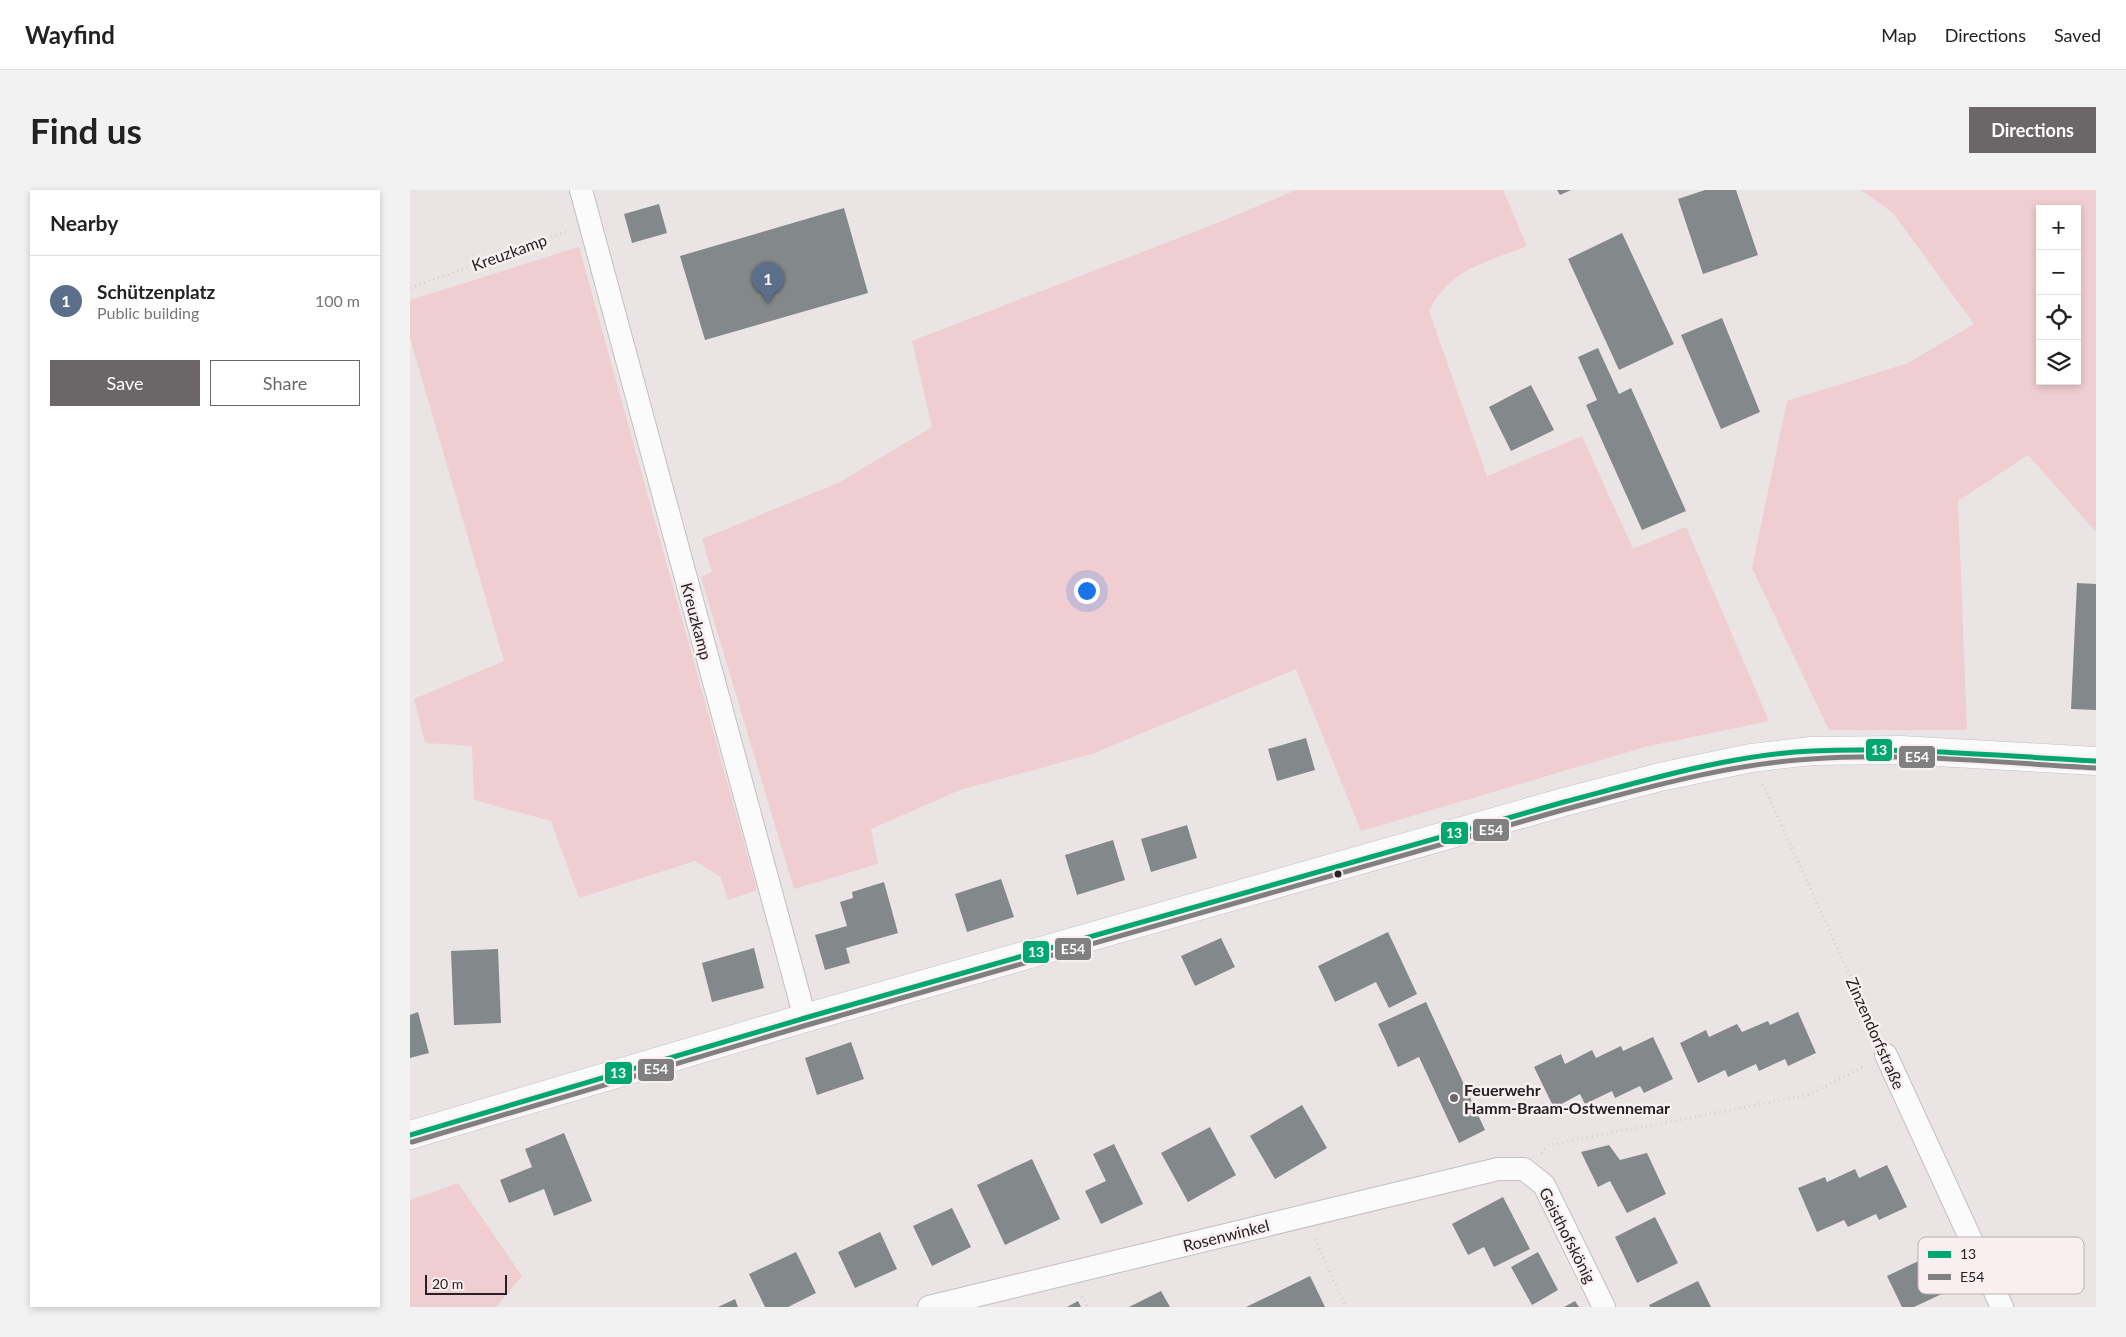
<!DOCTYPE html>
<html lang="en">
<head>
<meta charset="utf-8">
<style>
	body { margin:0; font-family:Lato,sans-serif; background:#f2f2f2; color:#222 }
	.controls { position:absolute; right:15px; top:15px; display:grid; overflow:hidden; border-radius:0px; box-shadow:0 2px 8px #0003 }
	.controls button { width:45px; height:45px; display:grid; place-items:center; padding:0; border:0; border-bottom:1px solid #e0e0e0; background:#fff; color:#222; font:25px sans-serif }
	.scale { position:absolute; left:15px; bottom:12px; width:82px; box-sizing:border-box; padding-left:5px; border:2px solid #262223; border-top:0; font-size:14px; line-height:18px; white-space:nowrap; color:#262223; -webkit-text-stroke:4px #f9eff0; paint-order:stroke }
	.you { position:absolute; left:676px; top:400px; width:18px; height:18px; margin:-12px; border:4px solid #fff; border-radius:50%; background:#1a73e8; box-shadow:0 0 0 8px #1a73e833 }
	.badge { display:grid; place-items:center; width:32px; height:32px; border-radius:50%; background:#6b6667; color:#fff; font-size:16px; font-weight:700 }
	.pin { position:absolute; translate:-50% -41px; filter:drop-shadow(0 1px 2px #0008) }
	.pin::after { content:''; position:absolute; top:26px; width:18px; height:15px; background:inherit; clip-path:polygon(0 0,100% 0,50% 100%) }
	.list { margin:0; padding:0; list-style:none }
	h2 { display:flex; justify-content:space-between; align-items:center; height:65px; margin:0; padding:0 20px; font-size:21px }
	h2 small { font-size:16px; font-weight:400; color:#767676 }
	.list li { display:grid; grid-template-columns:32px 1fr auto; gap:15px; align-items:center; box-sizing:border-box; height:90px; padding:0 20px; border-top:1px solid #e0e0e0 }
	.list b { display:block; font-size:19px; white-space:nowrap }
	.list p { margin:0; font-size:16px; white-space:nowrap; color:#767676 }
	.list em { font-size:16px; font-style:normal; color:#767676 }
	.actions { display:flex; gap:10px; padding:15px 20px }
	.actions a { flex:1; padding:11px 0; border:1px solid #6b6667; border-radius:0px; text-align:center; font-size:18px; color:#6b6667 }
	.actions .main { background:#6b6667; color:#fff }
	.icon { flex:none; width:28px; height:28px; fill:none; stroke:currentColor; stroke-width:2; stroke-linecap:round; stroke-linejoin:round }
	.map { position:relative; flex:none; width:1686px; height:1117px; overflow:hidden; border-radius:0px }
	header { display:flex; align-items:center; gap:30px; box-sizing:border-box; height:70px; padding:0 25px; background:#fff; border-bottom:1px solid #e0e0e0 }
	header strong { font-size:24px }
	nav { display:flex; gap:28px; margin-inline-start:auto; font-size:18px }
	.intro { display:flex; align-items:center; justify-content:space-between; box-sizing:border-box; height:120px; padding:0 30px }
	h1 { margin:0; font-size:35px }
	.button { padding:12px 22px; border-radius:0px; background:#6b6667; color:#fff; font-size:18px; font-weight:700 }
	main { display:flex; gap:30px; padding:0 30px }
	aside { flex:1; background:#fff; border-radius:0px; box-shadow:0 2px 8px #0003 }
	.map>svg:first-child { display:block }
</style>
</head>
<body>
<header>
<strong>Wayfind</strong>
<nav><a>Map</a><a>Directions</a><a>Saved</a></nav>
</header>
<div class="intro"><h1>Find us</h1><a class="button">Directions</a></div>
<main>
<aside>
<h2>Nearby<small></small></h2>
<ul class="list">
<li><span class="badge" style="background:#5c6f8a">1</span><div><b>Schützenplatz</b><p>Public building</p></div><em>100 m</em></li>
</ul>
<div class="actions"><a class="main">Save</a><a>Share</a></div>
</aside>
<div class="map">
<svg width="1686" height="1117" viewBox="0 0 1686 1117">
	<rect width="100%" height="100%" fill="#eae4e5"/>
	<!-- green -->
	<path fill="#f0cdd1" fill-rule="evenodd" d="M886,0H1093L1117,56C1077,72 1039,79 1019,121L1077,286L1172,246L1223,359L1276,337L1359,531L1235,557L951,641L886,479L682,564L550,600L461,639L468,674L384,699L291,387L302,382L292,349L430,292L522,237L502,151L810,32Z
		M1451,0H1686V342L1618,265L1548,311L1557,540H1419L1342,378L1377,211L1498,173L1564,134L1483,23ZM1630,19H1667V191H1630Z
		M169,57L347,700L318,710L311,687L285,671L169,708L141,631L64,610L62,556L15,553L4,509L94,471L0,148V110Z
		M48,993L112,1086L86,1117H0V1010Z"/>
	<!-- building -->
	<path fill="#83888a" d="M1147,0H1161L1150,5Z
		M1295,0H1326L1348,65L1293,84L1268,9Z
		M249,14L257,43L222,53L214,24Z
		M434,18L458,103L295,150L270,66Z
		M1212,43L1264,154L1209,180L1158,69Z
		M1312,128L1350,222L1311,239L1271,145Z
		M1188,158L1209,204L1221,198L1276,321L1232,340L1176,215L1187,210L1168,167Z
		M1121,195L1144,240L1101,261L1079,217Z
		M1667,393L1686,394V520L1661,519Z
		M896,548L905,580L867,591L858,559Z
		M777,635L787,668L741,682L731,649Z
		M703,650L715,690L667,705L655,665Z
		M591,689L604,727L557,742L545,704Z
		M474,692L488,743L436,758L440,773L415,780L405,745L437,736L430,712L443,708L442,702Z
		M978,742L1007,804L979,818L966,792L925,812L908,776Z
		M811,748L825,777L785,796L771,766Z
		M344,758L354,798L302,812L292,773Z
		M88,759L91,833L44,835L41,761Z
		M1016,812L1075,940L1049,953L1009,867L988,877L968,834Z
		M8,822L19,863L0,868V825Z
		M1388,822L1406,863L1378,876L1375,869L1349,881L1346,874L1318,887L1315,880L1288,893L1270,853L1296,840L1299,847L1327,834L1332,842L1358,831L1360,835Z
		M1243,847L1263,889L1234,903L1230,896L1205,908L1202,901L1175,914L1170,904L1144,918L1124,877L1151,864L1155,874L1182,860L1186,868L1211,856L1213,861Z
		M441,852L454,889L407,905L395,868Z
		M892,915L917,958L865,989L840,946Z
		M800,937L826,985L778,1012L751,963Z
		M154,943L182,1011L144,1026L134,999L99,1013L90,990L122,977L115,959Z
		M704,954L733,1014L691,1034L675,1001L696,991L683,964Z
		M1199,955L1210,970L1237,963L1256,1004L1217,1023L1200,991L1188,997L1171,962Z
		M622,969L650,1029L595,1055L567,995Z
		M1477,975L1497,1017L1469,1030L1466,1024L1438,1037L1434,1030L1407,1042L1388,998L1415,987L1417,992L1445,979L1449,988Z
		M1093,1007L1120,1059L1084,1077L1074,1057L1058,1065L1042,1034Z
		M542,1018L561,1057L522,1076L503,1036Z
		M1245,1027L1268,1073L1227,1093L1205,1047Z
		M470,1042L487,1079L445,1098L428,1062Z
		M386,1062L406,1103L378,1117H355L339,1084Z
		M1128,1062L1148,1100L1122,1115L1101,1077Z
		M1519,1066L1536,1102L1504,1117H1492L1477,1086Z
		M900,1086L915,1117H836Z
		M1288,1091L1301,1117H1240L1239,1115Z
		M751,1101L760,1117H719Z
		M325,1109L328,1117H308Z
		M668,1111L671,1117H657Z
		M1165,1111L1169,1117H1154Z"/>
	<g fill="none" stroke-linecap="round" stroke-linejoin="round">
		<defs>
			<path id="street" d="M171,0L395,828
				M1476,865L1592,1117
				M519,1117L1088,979H1114L1134,995L1194,1117"/>
			<path id="secondary" d="M0,945L395,828L1154,612L1250,587L1341,568L1401,561L1491,560L1686,571"/>
		</defs>
		<!-- street casing -->
		<use href="#street" stroke="#c4bfc0" stroke-width="24"/>
		<!-- secondary casing -->
		<use href="#secondary" stroke="#c4bfc0" stroke-width="29"/>
		<!-- path -->
		<path stroke="#d2d0d1" stroke-width="3" stroke-dasharray="1 4" stroke-linecap="butt" d="M0,98L158,41
			M1353,594L1466,843
			M1131,963L1139,955L1398,905L1453,877
			M905,1049L936,1117
			M672,1106L677,1117"/>
		<!-- street -->
		<use href="#street" stroke="#fcfbfb" stroke-width="22"/>
		<!-- secondary -->
		<use href="#secondary" stroke="#fcfbfb" stroke-width="28"/>
		<defs>
			<path id="bus-1" d="M0,945L395,828L1154,612C1234,591 1319,565 1402,561C1497,557 1592,566 1686,571"/>
			<path id="bus-2" d="M2,952L397,835L1156,619C1236,598 1318,574 1401,569C1495,562 1592,573 1686,578"/>
		</defs>
		<!-- bus-1 casing -->
		<use href="#bus-1" stroke="#f9eff0" stroke-width="9"/>
		<!-- bus-2 casing -->
		<use href="#bus-2" stroke="#f9eff0" stroke-width="9"/>
		<!-- bus-1 -->
		<use href="#bus-1" stroke="#00a770" stroke-width="5"/>
		<!-- bus-2 -->
		<use href="#bus-2" stroke="#808080" stroke-width="5"/>
	</g>
	<!-- markers -->
	<circle fill="#262223" stroke="#f9eff0" stroke-width="2" cx="928" cy="684" r="4.5"/>
	<circle fill="#6b6667" stroke="#f9eff0" stroke-width="2" cx="1044" cy="908" r="5"/>
	<g text-anchor="middle" dominant-baseline="central" stroke-width="5" stroke-linejoin="round" paint-order="stroke">
		<!-- street labels -->
		<g font-size="16" fill="#262223" stroke="#f9eff0">
			<text transform="translate(99 62) rotate(-20)">Kreuzkamp</text>
			<text transform="translate(287 431) rotate(75)">Kreuzkamp</text>
			<text transform="translate(1466 843) rotate(66)">Zinzendorfstraße</text>
			<text transform="translate(816 1045) rotate(-14)">Rosenwinkel</text>
			<text transform="translate(1158 1045) rotate(63)">Geisthofskönig</text>
		</g>
		<!-- poi labels -->
		<g font-size="16" font-weight="bold" fill="#262223" stroke="#f9eff0" text-anchor="start">
			<text x="1054" y="899">Feuerwehr<tspan x="1054" dy="18">Hamm-Braam-Ostwennemar</tspan></text>
		</g>
	</g>
	<!-- legend -->
	<rect x="1508" y="1047" width="166" height="57" rx="8" fill="#f9eff0" stroke="#bab2b2" stroke-width="1"/>
	<rect x="1518" y="1061" width="23" height="7" fill="#00a770"/>
	<rect x="1518" y="1084" width="23" height="6" fill="#808080"/>
	<g font-size="14" fill="#262223">
		<text x="1550" y="1069">13</text>
		<text x="1550" y="1092">E54</text>
	</g>
	<g stroke="#f9eff0" stroke-width="2">
		<rect x="1455" y="548" width="28" height="24" rx="5" fill="#00a770"/>
		<rect x="1488" y="555" width="38" height="24" rx="5" fill="#808080"/>
		<rect x="1062" y="628" width="38" height="24" rx="5" fill="#808080"/>
		<rect x="1030" y="631" width="29" height="24" rx="5" fill="#00a770"/>
		<rect x="644" y="747" width="38" height="24" rx="5" fill="#808080"/>
		<rect x="612" y="750" width="28" height="24" rx="5" fill="#00a770"/>
		<rect x="227" y="868" width="38" height="24" rx="5" fill="#808080"/>
		<rect x="194" y="871" width="29" height="24" rx="5" fill="#00a770"/>
	</g>
	<g font-size="14" text-anchor="middle" font-weight="bold" fill="#fff">
		<text x="1469" y="565">13</text>
		<text x="1507" y="572">E54</text>
		<text x="1081" y="645">E54</text>
		<text x="1044" y="648">13</text>
		<text x="663" y="764">E54</text>
		<text x="626" y="767">13</text>
		<text x="246" y="884">E54</text>
		<text x="208" y="888">13</text>
	</g>
</svg>
<div class="controls">
<button>+</button>
<button>−</button>
<button><svg class="icon" aria-label="locate" viewBox="0 0 24 24"><circle cx="12" cy="12" r="6"/><path d="M12 2v4M12 18v4M2 12h4M18 12h4"/></svg></button>
<button><svg class="icon" aria-label="layers" viewBox="0 0 24 24"><path d="M12 4l9 5-9 5-9-5zM3 14l9 5 9-5"/></svg></button>
</div>
<div class="scale">20 m</div>
<div class="you"></div>
<div class="pin badge" style="left:358px;top:113px;background:#5c6f8a">1</div>
</div>
</main>
</body>
</html>
